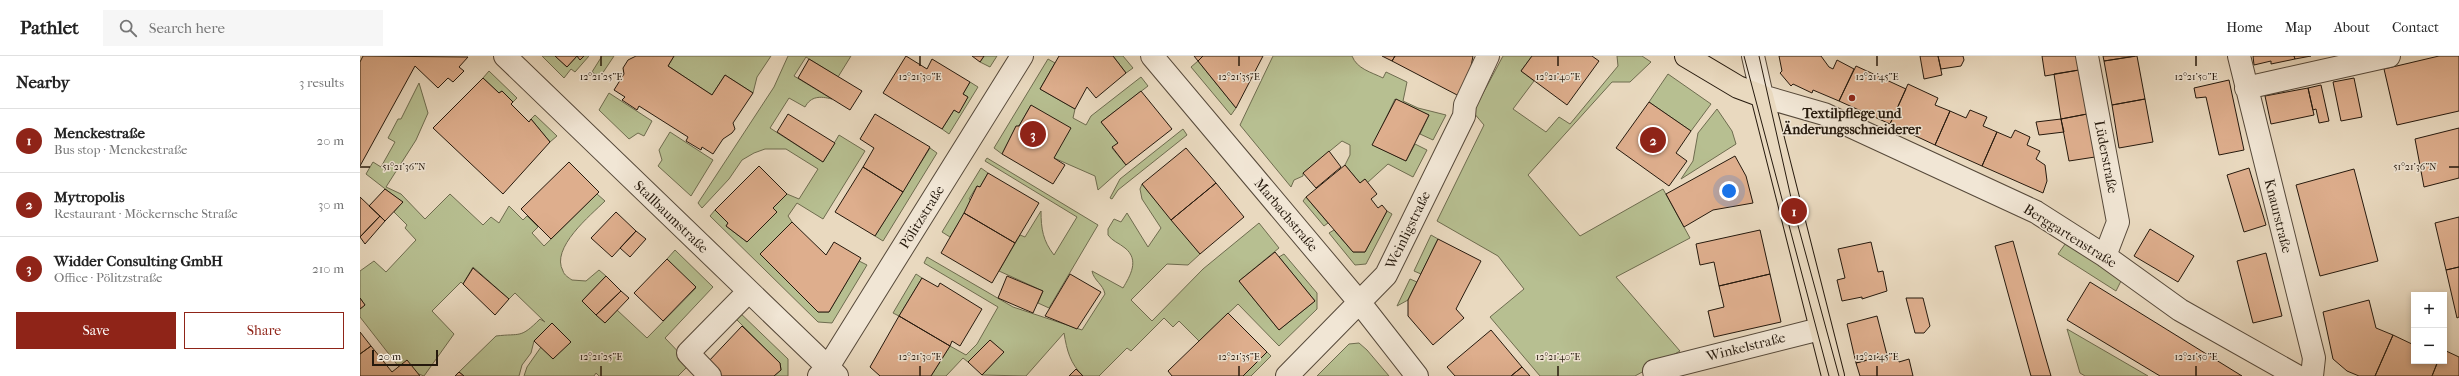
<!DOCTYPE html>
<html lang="en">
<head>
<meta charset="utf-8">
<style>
	body { margin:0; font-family:"IM FELL French Canon",serif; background:#f6f6f6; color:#222 }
	.controls { position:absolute; right:12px; bottom:12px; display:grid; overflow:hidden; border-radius:0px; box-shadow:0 2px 6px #0003 }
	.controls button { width:36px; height:36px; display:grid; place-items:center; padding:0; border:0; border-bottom:1px solid #e0e0e0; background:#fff; color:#222; font:20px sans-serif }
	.scale { position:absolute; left:12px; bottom:10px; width:66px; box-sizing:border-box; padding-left:4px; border:2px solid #25190d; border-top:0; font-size:11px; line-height:14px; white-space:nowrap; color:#25190d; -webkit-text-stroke:3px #f1e6d5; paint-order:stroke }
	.you { position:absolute; left:1369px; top:135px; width:14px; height:14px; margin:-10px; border:3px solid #fff; border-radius:50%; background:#1a73e8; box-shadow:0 0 0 6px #1a73e833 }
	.badge { display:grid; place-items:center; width:26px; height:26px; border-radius:50%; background:#8f2418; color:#fff; font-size:13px; font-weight:700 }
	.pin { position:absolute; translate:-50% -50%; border:2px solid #fff; box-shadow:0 1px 4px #0006 }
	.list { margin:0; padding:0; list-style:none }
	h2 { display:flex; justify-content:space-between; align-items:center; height:52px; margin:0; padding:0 16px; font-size:17px }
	h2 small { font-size:13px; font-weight:400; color:#767676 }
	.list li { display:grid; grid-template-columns:26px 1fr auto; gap:12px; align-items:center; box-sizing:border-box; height:64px; padding:0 16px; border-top:1px solid #e0e0e0 }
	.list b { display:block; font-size:15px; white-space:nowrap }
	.list p { margin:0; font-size:13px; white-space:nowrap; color:#767676 }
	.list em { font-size:13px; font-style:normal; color:#767676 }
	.actions { display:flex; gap:8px; padding:12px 16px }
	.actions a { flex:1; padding:9px 0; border:1px solid #8f2418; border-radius:0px; text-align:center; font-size:14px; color:#8f2418 }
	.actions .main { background:#8f2418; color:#fff }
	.icon { flex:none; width:22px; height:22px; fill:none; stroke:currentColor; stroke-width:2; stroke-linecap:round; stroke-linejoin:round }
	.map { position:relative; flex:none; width:2099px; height:320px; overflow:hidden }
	header { display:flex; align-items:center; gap:24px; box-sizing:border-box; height:56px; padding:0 20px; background:#fff; border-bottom:1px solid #e0e0e0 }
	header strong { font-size:19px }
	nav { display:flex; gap:22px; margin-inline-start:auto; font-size:14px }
	.search { width:280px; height:36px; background:#f6f6f6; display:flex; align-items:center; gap:10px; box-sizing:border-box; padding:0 14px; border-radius:0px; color:#767676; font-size:15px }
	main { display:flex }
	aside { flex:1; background:#fff }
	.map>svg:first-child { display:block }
</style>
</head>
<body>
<header>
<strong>Pathlet</strong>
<div class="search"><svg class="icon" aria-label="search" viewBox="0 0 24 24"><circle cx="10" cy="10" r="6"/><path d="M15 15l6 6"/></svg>Search here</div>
<nav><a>Home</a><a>Map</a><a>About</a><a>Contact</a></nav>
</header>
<main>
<aside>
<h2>Nearby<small>3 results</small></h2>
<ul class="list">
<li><span class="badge">1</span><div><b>Menckestraße</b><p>Bus stop · Menckestraße</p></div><em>20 m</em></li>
<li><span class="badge">2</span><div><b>Mytropolis</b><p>Restaurant · Möckernsche Straße</p></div><em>30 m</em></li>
<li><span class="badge">3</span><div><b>Widder Consulting GmbH</b><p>Office · Pölitzstraße</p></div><em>210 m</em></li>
</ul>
<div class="actions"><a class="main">Save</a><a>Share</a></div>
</aside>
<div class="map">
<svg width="2099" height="320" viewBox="0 0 2099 320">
	<rect width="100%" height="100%" fill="#e9d9bf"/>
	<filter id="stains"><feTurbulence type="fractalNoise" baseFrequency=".005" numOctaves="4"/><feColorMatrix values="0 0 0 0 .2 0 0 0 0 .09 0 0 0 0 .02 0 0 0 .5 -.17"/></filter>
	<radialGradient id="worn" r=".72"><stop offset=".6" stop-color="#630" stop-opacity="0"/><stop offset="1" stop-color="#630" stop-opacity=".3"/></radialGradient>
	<!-- green -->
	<path fill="#b7bf91" stroke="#6e6c4f" d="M182,0H195L207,11L217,0L220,4L224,0H229L215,16L211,13L204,22Z
		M242,0H254L240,21L232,16Z
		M314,0H411L397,21L393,37L365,19L352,39L308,10Z
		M428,0H491L478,21L446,1L434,20L472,43C460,40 451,40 445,51L429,42L410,72L463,106L479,79L505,95L463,163L437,147L428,160L432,166L400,198L458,256H469L499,205L507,209L472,267L458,266L350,160L355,154L368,167L366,170L387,186L417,156L413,152L427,138L439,143L458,113L426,93H405L394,97L382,104L369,123L342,152L338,147L414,31Z
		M624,0H637L630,11L620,6Z
		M753,0H763L773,12L766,17Z
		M913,0H992C997,13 1011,16 1023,22L1026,16L1047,26L1043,45L1058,52L1086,59L1073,84L1060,78L1069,59L1035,43L1013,89L1046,105L1055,88L1067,94L1053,121L1028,108L1007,127L1005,123L1000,127L985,109L990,99V89L982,85L943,117V120L934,124L931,131L880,69Z
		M1143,0H1172L1161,15L1174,25L1153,53L1186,76L1199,61L1210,68L1258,10L1257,0H1282L1291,6L1270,26H1252L1168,119L1220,180L1303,133L1330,182L1256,221L1320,295L1275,320H1180L1130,261L1164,233L1138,200L1077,165L1124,69L1113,56Z
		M688,3L695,7L680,33L715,53L713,62L726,69L731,60L781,21L788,30L741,66L758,87L752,92L766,109L738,134L735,120L694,102L671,49L659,70L656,71L642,98L634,92Z
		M838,5L876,52L871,59L831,11Z
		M129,15L157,42L153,46L142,35L139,37L123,22Z
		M1308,18L1351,48L1331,75L1289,46Z
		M610,26L618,31L589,78L582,73L594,54L599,56L608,41L603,38Z
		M59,27L68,57L56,84L26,131L41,138L65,163L90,138L123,169L131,161L139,167L149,150L163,164L167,160L178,171L172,177L184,190L237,138L245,145C231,159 190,192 203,215C204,219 209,222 212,224L226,225L239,214L246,220L222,245L245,267L257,254L287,282L336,232L307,203L315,194L353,231L305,282L330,308L318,320H239L236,317L234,320H164L167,311L181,291L193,303L210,286L192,267L174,285L171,297L162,309L159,320H104L99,316L136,280C161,277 160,283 180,263L185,266L155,237L149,243L113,211L103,228L101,226L72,255L94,278L64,320L39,311L0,261V253L5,249L0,242V215L14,205L26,216L56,184L45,172L47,169L34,156L42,146L6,118L13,106L21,111L35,86L28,82L38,63H41Z
		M249,37L292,65L284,80L278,77L269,83L239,54Z
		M1357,53L1372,75L1376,88L1321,123L1333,105L1338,77Z
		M175,59L197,80L190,86L171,63Z
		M823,73L827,79L758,134L752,143L750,142L760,123Z
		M310,76L353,104L331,140L298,110L302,104L299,94Z
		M570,92L577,97L523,185L515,180Z
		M627,102L738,169L689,252L678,247L683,235L639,215L660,179L665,181L681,155C681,173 683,185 694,199L717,161L625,105Z
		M621,112L628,117L620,131L617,130L609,143L612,145L590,181L582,176Z
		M782,128L840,198L828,209L807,208L771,244L792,265L843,213L899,167L919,192L879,225L919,274L955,245L919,201L924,198L957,237V253L919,290L878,248L839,285L819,265L813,271L804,262L771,295L767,292L739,320H723C710,307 707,295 704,277L666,320L622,319L643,296L630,284L608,306L603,302L586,320H571L590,290L606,299L617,288L638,251L564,207L567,201L653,251L722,274L745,238C743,228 734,225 732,215L763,232C770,220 780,204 765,192C759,187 752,185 748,179V173L754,163L761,166L767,157L788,191L801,172L782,143L780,133Z
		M946,141L968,167L964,170L943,145Z
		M1027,155L1032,158L1006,208L995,209L969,177L974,174L993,196H1005Z
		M1071,179L1078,183L1061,218L1054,215Z
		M1708,184L1761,225L1756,235L1698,198Z
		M556,218L562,222L539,260L533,257Z
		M1050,223L1057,226L1048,244L1037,250Z
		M376,253L428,303V320H414L421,314L420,307L371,258Z
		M1707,273L1788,320H1725L1720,317Z
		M999,287L1007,294L1029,320H957L989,288Z
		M907,296L911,300L891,320H883Z"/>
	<!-- building -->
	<path fill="#deae8d" stroke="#25190d" d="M3,0L108,1L99,11L104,15L93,26L88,22L78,32L55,10L0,110V6Z
		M195,0H224L220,4L217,0L207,11Z
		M276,0H314L308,10L352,39L365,19L393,37L373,67L375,73L372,77L363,83L353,98L342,91L341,94L326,85L328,81L279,50L277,54L262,44L265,41L254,34L264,18L263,12L268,4Z
		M546,0L567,13L572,3L610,26L603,38L608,41L599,57L594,54L582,73L523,37Z
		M612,0H624L620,6Z
		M699,0H753L766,17L736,42L727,31L715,53L680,33Z
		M834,0H843L838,5Z
		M843,0H903L876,52L838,5Z
		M1022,0H1035L1032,5Z
		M1035,0H1113L1109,21L1099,40L1032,5Z
		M1172,0H1232L1239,5L1207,49L1161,15Z
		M1419,0H1461L1469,11L1473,13L1477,4L1494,13L1479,45L1453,34L1452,37L1433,28L1431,30L1420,17L1422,15Z
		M1560,0H1578L1582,19L1564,23Z
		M1578,0H1603L1604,4L1601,10L1581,13Z
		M1682,0H1717L1719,14L1685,20Z
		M1743,0H1775L1744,5Z
		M1777,0L1785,43L1752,49L1744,5Z
		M1893,0H1934L1935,3L1911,8V5L1894,9Z
		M1934,0H1951L1935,3Z
		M2079,0H2099V55L2037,69L2024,13Z
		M449,3L502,35L490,54L438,22Z
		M1496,10L1546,33L1530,68L1479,45Z
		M1719,14L1727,58L1701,63L1694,18Z
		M123,22L139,37L142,35L153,46L151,48L169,66L171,63L190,86L143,138L73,72Z
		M1994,22L2002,61L1981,65L1973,26Z
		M1869,24L1884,94L1859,99L1846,41L1836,42L1834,32Z
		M1548,28L1578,42L1575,49L1590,55L1575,89L1530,68Z
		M1961,29L1969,65L1959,67L1956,53L1953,54L1948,32Z
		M1948,32L1954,59L1911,68L1905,40Z
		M781,35L812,73L766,109L752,91L758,87L741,66Z
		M1036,43L1069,59L1046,105L1012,89Z
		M1785,43L1793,86L1759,92L1752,49Z
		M1289,46L1331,75L1316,97L1327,105L1309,130L1256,92Z
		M671,49L711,72L694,102L705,109L693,128L642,98L656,70H659Z
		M1610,54L1627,61L1623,70L1637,76L1622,110L1575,89L1590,55L1606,62Z
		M428,58L475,87L463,106L417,76Z
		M515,58L570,91L543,136L503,111L514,92L500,83Z
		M1727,58L1735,101L1709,105L1701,63Z
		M1701,63L1704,76L1679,79L1676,66Z
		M2099,72V122L2064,131L2055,83Z
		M1655,74L1670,81L1667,89L1680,95L1676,103L1685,109L1687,125L1683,137L1622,110L1637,76L1651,82Z
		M826,92L856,127L811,164L782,128Z
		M969,95L981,111L956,132L943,117Z
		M1375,100L1386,120L1393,147L1353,154L1324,171L1306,138Z
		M209,106L239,136L191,183L161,153Z
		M985,109L1000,127L1005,123L1017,138L1011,143L1018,152L1022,149L1027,155L1005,196H993L946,141Z
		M399,110L427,138L413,152L417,156L387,186L366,170L368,167L355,154Z
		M503,111L543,136L515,180L475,156Z
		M1889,112L1906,169L1884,176L1867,119Z
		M1994,113L2018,205L1960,220L1936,129Z
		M628,117L679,147L655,187L604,157L617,130L620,131Z
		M856,127L884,161L840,198L811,164Z
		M25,133L43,146L25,165L9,150Z
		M0,141L20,160L0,181Z
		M256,156L276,175L252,201L231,182Z
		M604,157L655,187L632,227L581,197Z
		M20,160L25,165L5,188L0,181Z
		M2099,161V211L2086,214L2075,167Z
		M432,166L466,199L474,186L501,202L469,256H458L400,198Z
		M1790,173L1834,200L1818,226L1774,200Z
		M1400,174L1410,218L1359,230L1354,206L1340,209L1336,188Z
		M276,175L286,183L270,201L260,192Z
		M1078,183L1121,205L1096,253L1104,262L1073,289L1048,260V244Z
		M1653,185L1682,289L1691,320H1671L1651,248L1635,190Z
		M1511,186L1518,216L1523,215L1527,235L1502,243V241L1482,245L1477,224L1485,222L1478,193Z
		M915,196L955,245L919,274L879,225Z
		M1906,197L1922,260L1893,267L1877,205Z
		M307,203L336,231L303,265L274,237Z
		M2099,211V261L2097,262L2086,214Z
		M113,212L149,243L135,259L103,228Z
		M710,218L741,236L717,273L685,260Z
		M1410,218L1421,266L1354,281L1348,255L1364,251L1359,230Z
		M246,220L261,235L236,259L222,245Z
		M647,220L683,235L673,257L638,242Z
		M562,222L578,231L580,227L622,253L600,290L592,285L590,290L539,260Z
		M1730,226L1882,320H1800L1707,264Z
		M261,235L269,242L245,267L236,259Z
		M0,242L5,249L0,253Z
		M1546,242H1563L1570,270L1564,277H1555Z
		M2009,244L2016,272L2033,279L2015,320H1999L1987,315L1973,303L1963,256Z
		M868,257L907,296L883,320H812L808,315Z
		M539,260L590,290L571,320H520L510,311Z
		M1517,260L1527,299L1496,307L1487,268Z
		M192,267L211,286L193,303L174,285Z
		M382,270L420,307L421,314L414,320H361L347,307Z
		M1131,274L1162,311L1151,320H1095L1087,311Z
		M0,276L11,290L0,298Z
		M2033,279L2054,289V305H2078L2072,320H2015Z
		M630,284L644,296L622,319L608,306Z
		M11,290L32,316L47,304L60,320H0V298Z
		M2084,294L2099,301V320H2072L2078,305H2084Z
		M1536,296L1539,306L1549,303L1553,320H1500L1496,307Z
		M1162,311L1170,320H1151Z
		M716,313L723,320H709Z
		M99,316L104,320H95Z"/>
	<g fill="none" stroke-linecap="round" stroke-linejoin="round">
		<defs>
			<path id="minor" d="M145,0L477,320
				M792,0L1000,247L1057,320
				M1393,0L1402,40L1464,58L1676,156L1745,200L1820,254L1937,320
				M1727,0L1758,166L1745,200
				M1879,0L1954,302L1952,320
				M1886,32L2029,0
				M350,320L328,297L388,236
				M459,320L468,311L662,0
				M927,320L1026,219L1104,60L1105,49L1128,0
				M1295,320L1294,315L1460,273"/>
			<path id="major" d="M1326,0L1378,31L1402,40L1473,320"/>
		</defs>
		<!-- minor casing -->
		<use href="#minor" stroke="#56493a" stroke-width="24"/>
		<!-- major casing -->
		<use href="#major" stroke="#25190d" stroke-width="24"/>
		<!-- minor -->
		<use href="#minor" stroke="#f1e6d5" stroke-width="22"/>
		<!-- major -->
		<use href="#major" stroke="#e9d9bf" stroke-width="22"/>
		<!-- tram -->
		<path stroke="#25190d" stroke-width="1" d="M1384,0L1469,320
			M1399,0L1434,155L1479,320"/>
	</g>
	<!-- ticks -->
	<path fill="none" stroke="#25190d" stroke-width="1.5" d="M241,0V10M560,0V10M879,0V10M1198,0V10M1517,0V10M1836,0V10M0,111H10M2089,111H2099M241,310V320M560,310V320M879,310V320M1198,310V320M1517,310V320M1836,310V320"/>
	<!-- markers -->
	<circle fill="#8f2418" stroke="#f1e6d5" stroke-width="1.5" cx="1492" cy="42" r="4"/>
	<g text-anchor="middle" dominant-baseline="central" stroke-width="3" stroke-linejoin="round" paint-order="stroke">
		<!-- poi labels -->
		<g font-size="14" font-weight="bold" fill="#25190d" stroke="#f1e6d5">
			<text x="1492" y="57">Textilpflege und<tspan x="1492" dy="16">Änderungsschneiderer</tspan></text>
		</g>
		<!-- street labels -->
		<g font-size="14" fill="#25190d" stroke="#f1e6d5">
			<text transform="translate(1746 101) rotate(79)">Lüderstraße</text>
			<text transform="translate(926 159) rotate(50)">Marbachstraße</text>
			<text transform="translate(1918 160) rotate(76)">Knaurstraße</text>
			<text transform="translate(311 161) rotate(44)">Stallbaumstraße</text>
			<text transform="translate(562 161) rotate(-58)">Pölitzstraße</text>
			<text transform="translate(1048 174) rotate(-64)">Weinligstraße</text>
			<text transform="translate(1710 180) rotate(32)">Berggartenstraße</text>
			<text transform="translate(1386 291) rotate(-14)">Winkelstraße</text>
		</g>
	</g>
	<g font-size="10" text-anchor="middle" fill="#25190d" stroke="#f1e6d5" stroke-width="3" stroke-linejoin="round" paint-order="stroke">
		<text x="241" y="24">12°21'25"E</text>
		<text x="560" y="24">12°21'30"E</text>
		<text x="879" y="24">12°21'35"E</text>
		<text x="1198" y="24">12°21'40"E</text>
		<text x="1517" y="24">12°21'45"E</text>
		<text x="1836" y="24">12°21'50"E</text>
		<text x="44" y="114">51°21'36"N</text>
		<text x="2055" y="114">51°21'36"N</text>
		<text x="241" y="304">12°21'25"E</text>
		<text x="560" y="304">12°21'30"E</text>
		<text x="879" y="304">12°21'35"E</text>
		<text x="1198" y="304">12°21'40"E</text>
		<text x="1517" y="304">12°21'45"E</text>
		<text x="1836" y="304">12°21'50"E</text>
	</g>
	<rect width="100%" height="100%" filter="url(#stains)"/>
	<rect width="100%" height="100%" fill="url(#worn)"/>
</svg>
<div class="controls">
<button>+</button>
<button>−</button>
</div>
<div class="scale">20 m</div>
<div class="you"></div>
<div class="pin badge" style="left:1434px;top:155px">1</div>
<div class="pin badge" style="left:1293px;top:84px">2</div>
<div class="pin badge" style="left:673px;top:78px">3</div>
</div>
</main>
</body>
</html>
